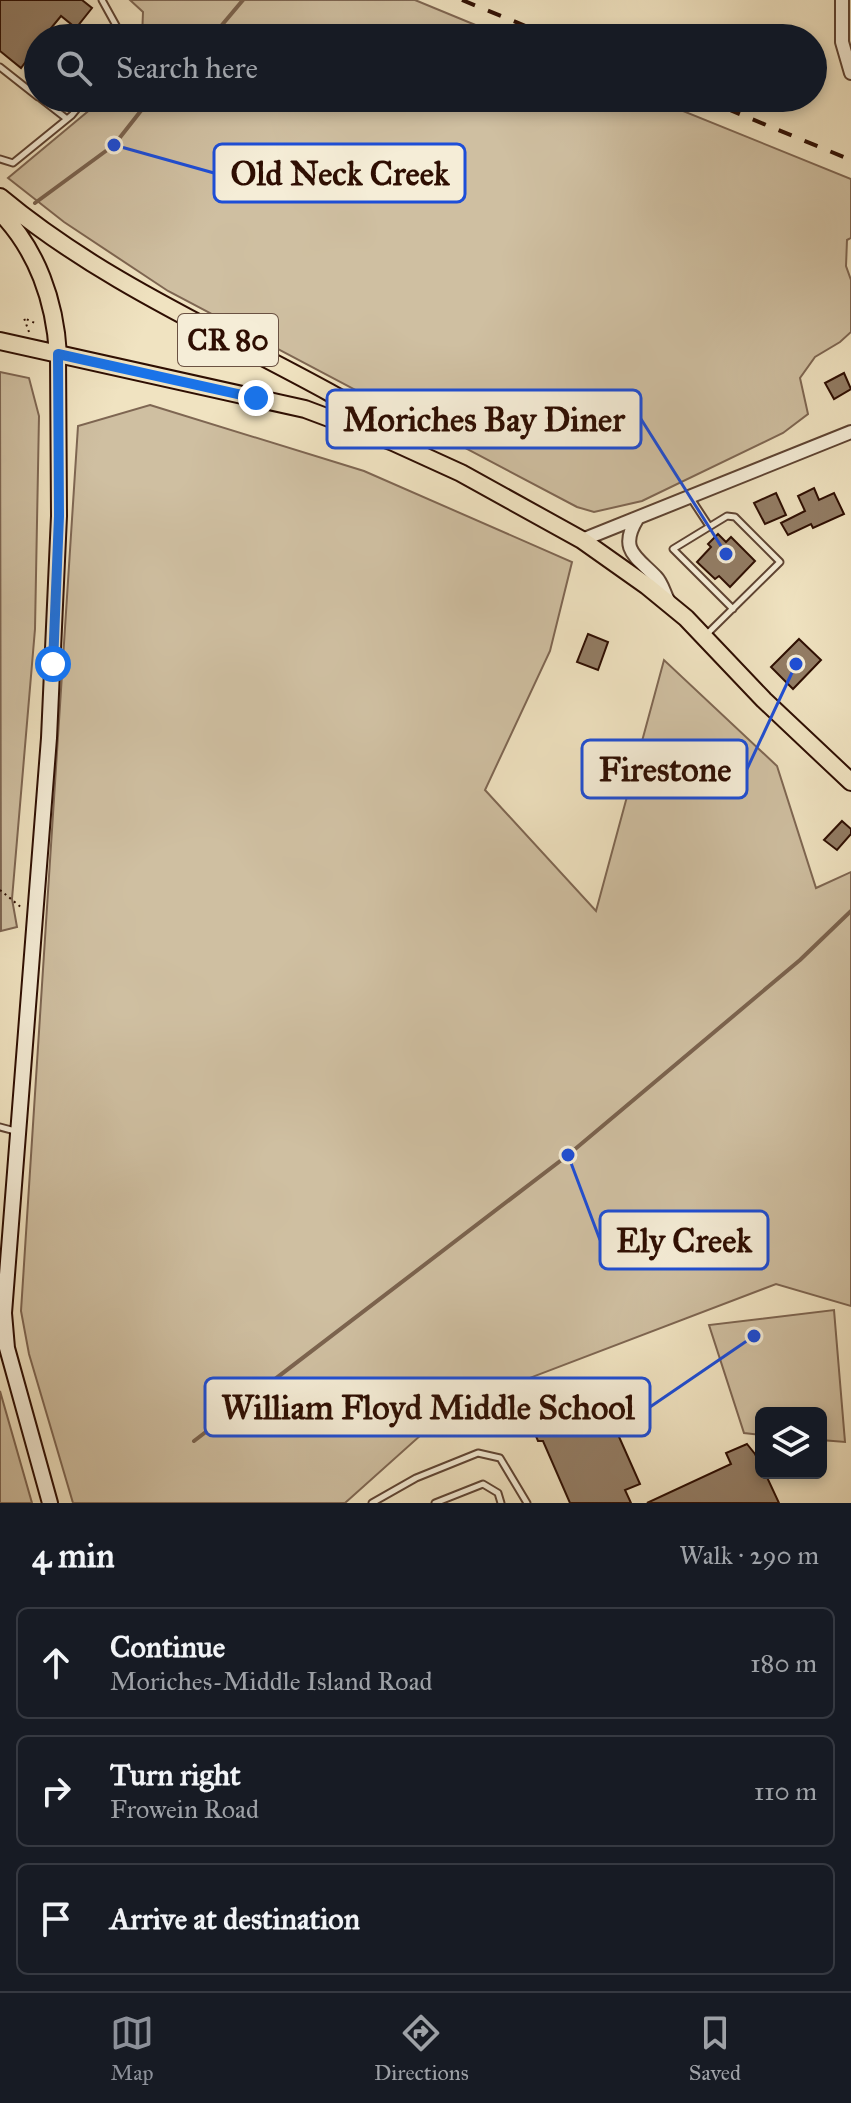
<!DOCTYPE html>
<html lang="en">
<head>
<meta charset="utf-8">
<style>
	body { margin:0; font-family:"IM FELL Great Primer",serif; background:#20242c; color:#f1f3f6 }
	.controls { position:absolute; right:24px; bottom:24px; display:grid; overflow:hidden; border-radius:12px; box-shadow:0 4px 12px #0003 }
	.controls button { width:72px; height:72px; display:grid; place-items:center; padding:0; border:0; border-bottom:2px solid #363941; background:#171b24; color:#f1f3f6; font:40px sans-serif }
	.stop { position:absolute; width:24px; height:24px; margin:-18px; border:6px solid #1a73e8; border-radius:50%; background:#fff }
	.stop.end { background:#1a73e8; border-color:#fff; box-shadow:0 2px 8px #0008 }
	.list { margin:0; padding:0; list-style:none }
	h2 { display:flex; justify-content:space-between; align-items:center; height:104px; margin:0; padding:0 32px; font-size:34px }
	h2 small { font-size:26px; font-weight:400; color:#9ea1a6 }
	.list li { display:grid; grid-template-columns:52px 1fr auto; gap:24px; align-items:center; box-sizing:border-box; height:112px; margin:0 16px 16px; padding:0 16px; border:2px solid #363941; border-radius:12px }
	.list b { display:block; font-size:30px; white-space:nowrap }
	.list p { margin:0; font-size:26px; white-space:nowrap; color:#9ea1a6 }
	.list em { font-size:26px; font-style:normal; color:#9ea1a6 }
	.icon { flex:none; width:44px; height:44px; fill:none; stroke:currentColor; stroke-width:2; stroke-linecap:round; stroke-linejoin:round }
	.map { position:relative; flex:none; width:851px; height:1503px; overflow:hidden }
	.search { position:absolute; background:#171b24; box-shadow:0 4px 12px #0003; left:24px; right:24px; top:24px; height:88px; display:flex; align-items:center; gap:20px; box-sizing:border-box; padding:0 28px; border-radius:44px; color:#9ea1a6; font-size:30px }
	.sheet { height:488px; background:#171b24 }
	nav { display:flex; justify-content:space-around; align-items:center; box-sizing:border-box; height:112px; border-top:2px solid #363941; background:#171b24; font-size:22px; color:#9ea1a6 }
	nav a { display:grid; justify-items:center; gap:4px }
	nav .on { color:#8c9099 }
	.map>svg:first-child { display:block }
</style>
</head>
<body>
<div class="map">
<svg width="851" height="1503" viewBox="0 0 851 1503">
	<rect width="100%" height="100%" fill="#f0e3c1"/>
	<filter id="stains"><feTurbulence type="fractalNoise" baseFrequency=".0025" numOctaves="4"/><feColorMatrix values="0 0 0 0 .2 0 0 0 0 .09 0 0 0 0 .02 0 0 0 .5 -.17"/></filter>
	<radialGradient id="worn" r=".72"><stop offset=".6" stop-color="#630" stop-opacity="0"/><stop offset="1" stop-color="#630" stop-opacity=".3"/></radialGradient>
	<!-- green -->
	<path fill="#cfbfa1" stroke="#7e6652" stroke-width="2" d="M130,0H415L507,38H142L143,12Z
		M104,98H651L851,179V238L847,240L846,266L851,280V332L840,342L815,357L800,378L808,414L783,433L642,501L594,512L577,507L168,291L64,222L8,178Z
		M0,372L29,378L39,416L35,629L12,899L17,927L1,931Z
		M150,405L364,471L572,562L550,651L485,790L596,911L664,660L777,766L816,888L851,872V1306L776,1284L451,1408L345,1503H73L29,1354L21,1311L78,426Z
		M834,1310L845,1442L821,1440V1413H761V1435L744,1433L709,1325Z
		M0,1391L32,1503H0Z"/>
	<g fill="none" stroke-linecap="round" stroke-linejoin="round">
		<!-- stream -->
		<path stroke="#7b634e" stroke-width="4" d="M211,38L243,0
			M35,203L114,145L151,98
			M194,1441L568,1155L800,960L851,911"/>
	</g>
	<!-- building -->
	<path fill="#937d65" stroke="#2e0e02" stroke-width="2" d="M0,0H82L92,8L76,28L61,16L43,38H38V45L21,68L0,51Z
		M844,373L851,389L834,399L825,383Z
		M814,488L819,500L834,493L844,514L813,528L811,524L788,535L781,523L805,511L798,496Z
		M776,493L786,515L765,524L754,503Z
		M718,534L726,542L731,537L755,561L730,587L719,576L715,579L697,562L711,547L708,544Z
		M588,634L608,642L598,670L577,662Z
		M799,639L821,660L793,689L771,667Z
		M842,821L851,829V834L837,850L824,840Z
		M603,1391L613,1410L608,1412L640,1484L625,1490L631,1503H570L543,1441H538L530,1422Z
		M747,1444L755,1454L761,1466V1473H765L779,1503H647L731,1464L726,1453Z"/>
	<g fill="none" stroke-linecap="round" stroke-linejoin="round">
		<defs>
			<path id="service" d="M102,0L123,38
				M0,67L38,97
				M40,98L67,119
				M0,159L13,163L72,115L86,98
				M690,497L709,526
				M707,634L780,562L735,517L727,516L673,549L733,609
				M0,1127L15,1131
				M372,1503L416,1478L478,1453L500,1458L527,1503
				M435,1503L483,1484L498,1493L501,1503"/>
			<path id="tertiary" d="M842,0V42L851,73
				M637,519C618,550 637,557 656,577C662,583 664,593 668,600
				M582,540L851,432"/>
			<path id="secondary" d="M50,1503L7,1348L4,1313L49,738L59,516L58,354"/>
			<path id="primary" d="M0,197C123,300 276,354 410,440
				M0,212C37,250 55,301 58,354
				M0,341L305,409L393,442L461,473L582,540L647,586L686,618L764,700L851,782"/>
		</defs>
		<!-- service casing -->
		<use href="#service" stroke="#5e4332" stroke-width="9"/>
		<!-- tertiary casing -->
		<use href="#tertiary" stroke="#5e4332" stroke-width="16"/>
		<!-- secondary casing -->
		<use href="#secondary" stroke="#2e0e02" stroke-width="18"/>
		<!-- primary casing -->
		<use href="#primary" stroke="#2e0e02" stroke-width="20"/>
		<!-- path -->
		<path stroke="#2e0e02" stroke-width="2" stroke-dasharray="2 4" stroke-linecap="butt" d="M29,332L24,318L37,324
			M0,890L22,908"/>
		<!-- service -->
		<use href="#service" stroke="#f5edd7" stroke-width="5"/>
		<!-- tertiary -->
		<use href="#tertiary" stroke="#f5edd7" stroke-width="12"/>
		<!-- secondary -->
		<use href="#secondary" stroke="#f5edd7" stroke-width="14"/>
		<!-- primary -->
		<use href="#primary" stroke="#f0e3c1" stroke-width="16"/>
		<!-- rail -->
		<path stroke="#2e0e02" stroke-width="4" stroke-dasharray="14 14" stroke-linecap="butt" d="M462,0L555,38
			M701,98L851,160"/>
	</g>
	<g fill="none" stroke-linecap="round" stroke-linejoin="round">
		<!-- route -->
		<path stroke="#1a73e8" stroke-width="10" d="M53,664L59,516L58,354L256,398"/>
	</g>
	<g text-anchor="middle" dominant-baseline="central" stroke-width="7" stroke-linejoin="round" paint-order="stroke">
		<!-- shield labels -->
		<rect fill="#f5edd7" stroke="#6a5142" stroke-width="2" x="178" y="314" width="100" height="52" rx="6"/>
		<g font-size="30" font-weight="bold" fill="#2e0e02">
			<text x="228" y="340">CR 80</text>
		</g>
	</g>
	<!-- callouts -->
	<path fill="none" stroke="#1d4ed8" stroke-width="3" d="M114 145L214 173M726 554L641 419M796 664L747 769M568 1155L600 1240M754 1336L650 1407"/>
	<g fill="#1d4ed8" stroke="#f5edd7" stroke-width="3">
		<circle cx="114" cy="145" r="8"/>
		<circle cx="726" cy="554" r="8"/>
		<circle cx="796" cy="664" r="8"/>
		<circle cx="568" cy="1155" r="8"/>
		<circle cx="754" cy="1336" r="8"/>
	</g>
	<g fill="#f5edd7" stroke="#1d4ed8" stroke-width="3">
		<rect x="214" y="144" width="251" height="58" rx="8"/>
		<rect x="327" y="390" width="314" height="58" rx="8"/>
		<rect x="582" y="740" width="165" height="58" rx="8"/>
		<rect x="600" y="1211" width="168" height="58" rx="8"/>
		<rect x="205" y="1378" width="445" height="58" rx="8"/>
	</g>
	<g font-size="34" text-anchor="middle" font-weight="bold" fill="#2e0e02">
		<text x="340" y="185">Old Neck Creek</text>
		<text x="484" y="431">Moriches Bay Diner</text>
		<text x="665" y="781">Firestone</text>
		<text x="684" y="1252">Ely Creek</text>
		<text x="428" y="1419">William Floyd Middle School</text>
	</g>
	<rect width="100%" height="100%" filter="url(#stains)"/>
	<rect width="100%" height="100%" fill="url(#worn)"/>
</svg>
<div class="controls">
<button><svg class="icon" aria-label="layers" viewBox="0 0 24 24"><path d="M12 4l9 5-9 5-9-5zM3 14l9 5 9-5"/></svg></button>
</div>
<div class="stop" style="left:53px;top:664px"></div>
<div class="stop end" style="left:256px;top:398px"></div>
<div class="search"><svg class="icon" aria-label="search" viewBox="0 0 24 24"><circle cx="10" cy="10" r="6"/><path d="M15 15l6 6"/></svg>Search here</div>
</div>
<section class="sheet">
<h2>4 min<small>Walk · 290 m</small></h2>
<ul class="list">
<li><svg class="icon" aria-label="ahead" viewBox="0 0 24 24"><path d="M12 20V5M6 11l6-6 6 6"/></svg><div><b>Continue</b><p>Moriches-Middle Island Road</p></div><em>180 m</em></li>
<li><svg class="icon" aria-label="right" viewBox="0 0 24 24"><path d="M7 20v-9h11M14 6l5 5-5 5"/></svg><div><b>Turn right</b><p>Frowein Road</p></div><em>110 m</em></li>
<li><svg class="icon" aria-label="arrive" viewBox="0 0 24 24"><path d="M6 21V4h12l-3 4 3 4H6"/></svg><div><b>Arrive at destination</b></div></li>
</ul>
</section>
<nav>
<a class="on"><svg class="icon" aria-label="map" viewBox="0 0 24 24"><path d="M3 6l6-2 6 2 6-2v14l-6 2-6-2-6 2zM9 4v14M15 6v14"/></svg>Map</a>
<a><svg class="icon" aria-label="directions" viewBox="0 0 24 24"><path d="M12 3l9 9-9 9-9-9zM9 14v-3h6M13 9l2 2-2 2"/></svg>Directions</a>
<a><svg class="icon" aria-label="saved" viewBox="0 0 24 24"><path d="M7 4h10v16l-5-4-5 4z"/></svg>Saved</a>
</nav>
</body>
</html>
